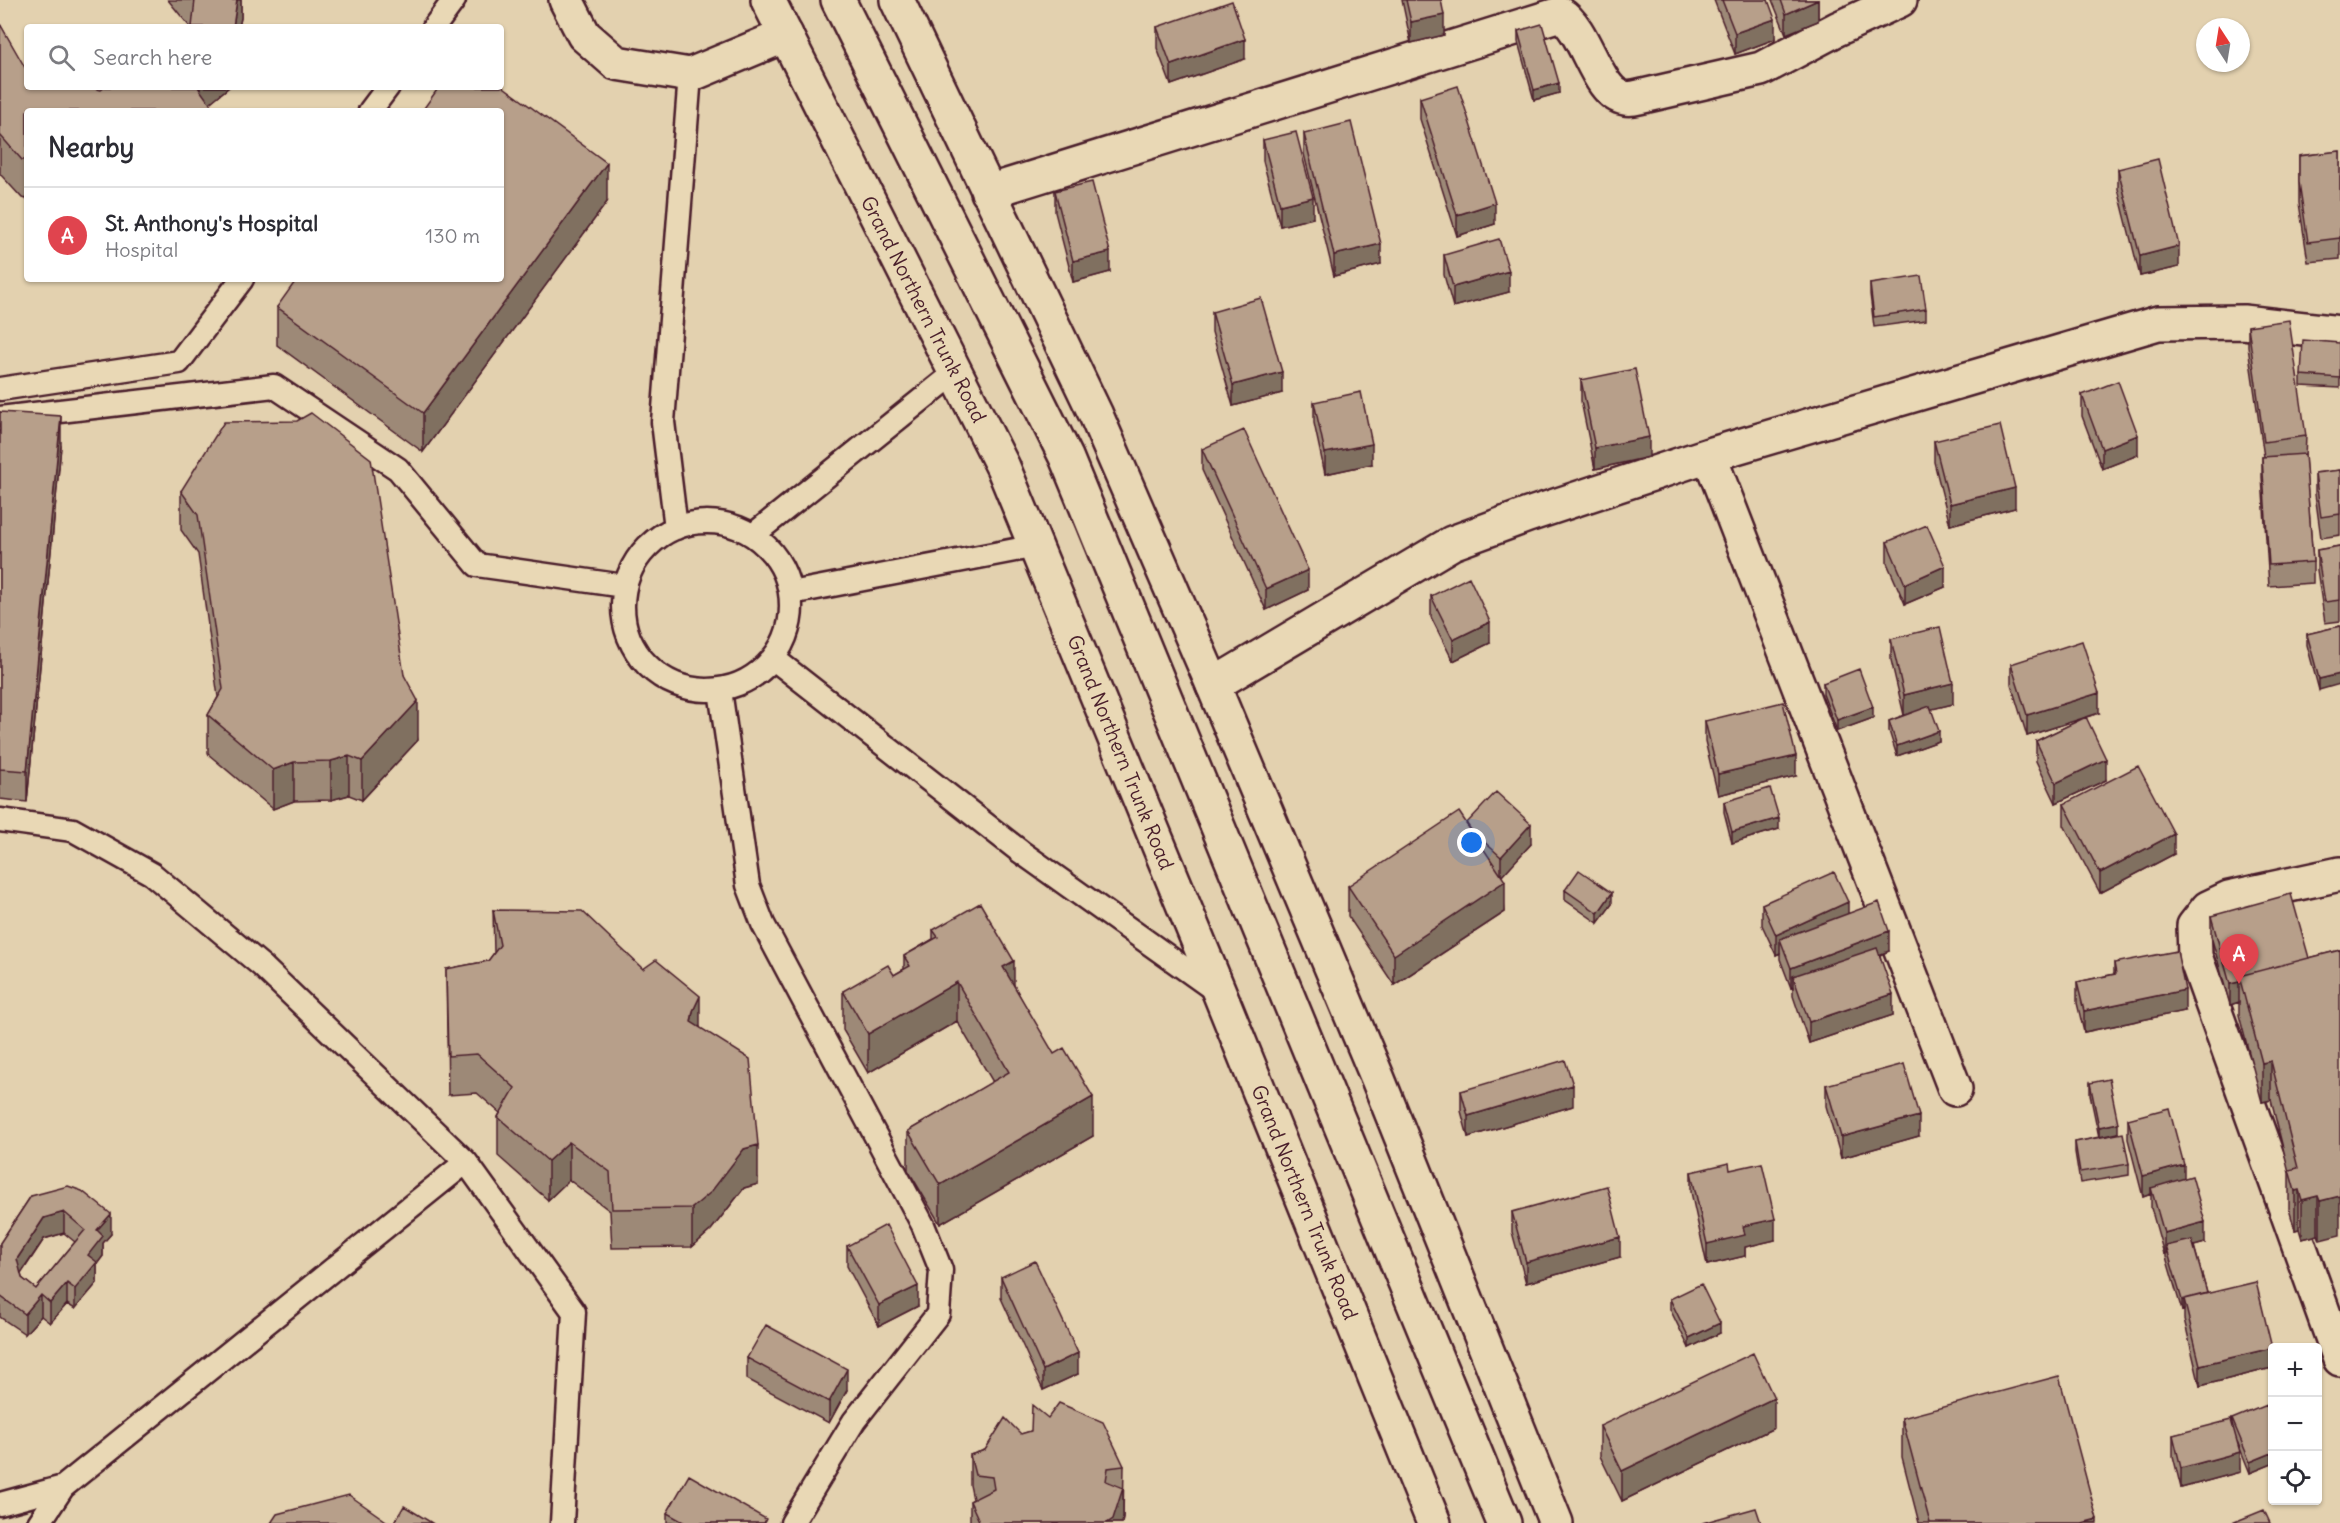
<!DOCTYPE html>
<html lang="en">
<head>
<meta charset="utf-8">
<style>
	body { margin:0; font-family:Delius,sans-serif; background:#f2f2f3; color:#2b2b33 }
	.controls { position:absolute; right:18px; bottom:18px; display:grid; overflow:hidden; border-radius:6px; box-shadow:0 2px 4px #0004 }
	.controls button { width:54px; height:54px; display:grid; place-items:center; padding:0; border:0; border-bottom:2px solid #e1e1e2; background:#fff; color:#2b2b33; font:30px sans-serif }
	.compass { position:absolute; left:2196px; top:18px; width:54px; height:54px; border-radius:50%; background:#fff; box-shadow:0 2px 4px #0004; rotate:348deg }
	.you { position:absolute; left:1472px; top:843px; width:21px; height:21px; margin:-15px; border:4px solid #fff; border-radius:50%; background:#1a73e8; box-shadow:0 0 0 9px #1a73e833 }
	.badge { display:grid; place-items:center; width:39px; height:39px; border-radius:50%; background:#4a1f2b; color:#fff; font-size:20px; font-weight:700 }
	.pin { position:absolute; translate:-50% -50px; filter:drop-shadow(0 2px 3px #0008) }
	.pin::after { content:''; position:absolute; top:32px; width:21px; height:18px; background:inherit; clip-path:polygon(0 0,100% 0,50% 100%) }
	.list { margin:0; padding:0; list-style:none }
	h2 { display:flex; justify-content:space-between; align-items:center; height:78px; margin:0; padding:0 24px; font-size:26px }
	h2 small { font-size:20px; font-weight:400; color:#7c7c81 }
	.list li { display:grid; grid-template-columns:39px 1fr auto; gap:18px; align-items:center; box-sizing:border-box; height:96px; padding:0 24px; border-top:2px solid #e1e1e2 }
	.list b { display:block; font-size:22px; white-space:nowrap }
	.list p { margin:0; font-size:20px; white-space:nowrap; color:#7c7c81 }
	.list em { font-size:20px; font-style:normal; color:#7c7c81 }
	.icon { flex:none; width:33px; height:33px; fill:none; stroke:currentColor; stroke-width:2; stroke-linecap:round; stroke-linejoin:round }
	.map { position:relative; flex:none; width:2340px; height:1523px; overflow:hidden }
	.search { position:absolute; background:#fff; box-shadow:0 2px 4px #0004; left:24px; top:24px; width:480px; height:66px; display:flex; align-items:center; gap:15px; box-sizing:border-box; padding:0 21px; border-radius:6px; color:#7c7c81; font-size:22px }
	.panel { position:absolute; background:#fff; box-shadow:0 2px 4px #0004; left:24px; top:108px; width:480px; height:174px; border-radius:6px }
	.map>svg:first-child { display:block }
</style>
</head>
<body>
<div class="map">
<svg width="2340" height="1523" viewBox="0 0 2340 1523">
	<rect width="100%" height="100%" fill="#e3d1af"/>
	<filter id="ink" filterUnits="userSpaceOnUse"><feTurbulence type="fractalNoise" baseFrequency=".0167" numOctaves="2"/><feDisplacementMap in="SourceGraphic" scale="12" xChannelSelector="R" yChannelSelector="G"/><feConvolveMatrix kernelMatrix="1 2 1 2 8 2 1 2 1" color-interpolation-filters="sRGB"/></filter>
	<g filter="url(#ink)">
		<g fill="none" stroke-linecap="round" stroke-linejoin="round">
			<defs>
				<path id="lane" d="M434,27L454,0
					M370,111L388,87
					M0,389L179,362L242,279
					M0,418L274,386L398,469L477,565L624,586
					M623 606a84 84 0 1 1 168 0a84 84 0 1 1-168 0Z
					M676,528L663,422L690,75
					M753,535L956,372
					M791,593L1036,546
					M774,659L1021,852L1219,993
					M720,690L748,885L763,924L923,1225L941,1270L938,1314L854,1421L792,1523
					M0,820L73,830L152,874L262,966L466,1162L574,1312L562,1523
					M0,1504L63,1487
					M39,1523L63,1487L466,1162"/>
				<path id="street" d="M566,0L584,35L616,63L690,75L786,35
					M988,192L1560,14C1587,30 1596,94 1625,98C1629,99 1635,98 1639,97L1761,69L1837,29L1900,0
					M1709,455L1955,1089
					M1213,685L1452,543L1528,515L1709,455L2158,323L2243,322L2340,333
					M2340,874L2229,898L2208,908L2194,926L2195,956L2340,1359"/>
				<path id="secondary" d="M897,0L1096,415L1213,685L1378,1079L1556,1523"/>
				<path id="highway" d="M768,0L1003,467L1220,994L1434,1523
					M838,0L1066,457L1504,1523"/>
			</defs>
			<!-- lane casing -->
			<use href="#lane" stroke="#4a1f2b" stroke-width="27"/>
			<!-- street casing -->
			<use href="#street" stroke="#4a1f2b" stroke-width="38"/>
			<!-- secondary casing -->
			<use href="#secondary" stroke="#4a1f2b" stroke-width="38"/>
			<!-- highway casing -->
			<use href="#highway" stroke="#4a1f2b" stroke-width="38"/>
			<!-- lane -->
			<use href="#lane" stroke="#e9d8b5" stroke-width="22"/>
			<!-- street -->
			<use href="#street" stroke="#e9d8b5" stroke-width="33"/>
			<!-- secondary -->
			<use href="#secondary" stroke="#e9d8b5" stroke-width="33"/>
			<!-- highway -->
			<use href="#highway" stroke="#e9d8b5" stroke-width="33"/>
		</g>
		<!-- wall -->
		<path fill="#9d8977" stroke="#4a1f2b" stroke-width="1.5" fill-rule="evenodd" d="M168,0H241V18L239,27H190Z
			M1402,0H1441L1444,35L1411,43Z
			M1714,0H1768L1775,39L1735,54Z
			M1772,0H1818V21L1786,34Z
			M0,24L26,71L101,90L105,87H229L209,103L27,111V199L22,198L0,174Z
			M1157,27L1245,59L1171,85L1157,48Z
			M1518,31L1559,93L1534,100L1518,42Z
			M1420,98L1495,224L1457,236L1420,119Z
			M1304,134L1381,264L1334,276L1304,154Z
			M1263,140L1313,218L1280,226L1263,161Z
			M2340,151V259L2308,262L2299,203V156Z
			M2118,169L2179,267L2140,276L2118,189Z
			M1055,191L1110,272L1073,282L1055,212Z
			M607,202L423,452L277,345V307Z
			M1444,255L1509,292L1453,307L1444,275Z
			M1870,284L1926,309V320L1874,327L1870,294Z
			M1212,312L1282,393L1233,406L1212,332Z
			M2248,326L2306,436L2305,457L2313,562V583L2269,586L2262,477V457H2264L2248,347Z
			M2340,343V388L2301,386V375Z
			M1581,380L1649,457L1595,469L1581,401Z
			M2082,395L2138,455L2102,469L2082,416Z
			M1314,402L1372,464L1325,474L1314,423Z
			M0,412L61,446L27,802L0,799Z
			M1934,441L2015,508L1950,525L1934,462Z
			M1202,449L1308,590L1266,610L1202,470Z
			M2340,470V535L2321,538L2315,494V473Z
			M181,491L404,675L418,740L362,800L349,795L331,800L294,801L273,809L208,754V715L218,697L198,554L181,530Z
			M1887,542L1945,587L1905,604L1887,563Z
			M2340,546V621L2325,623L2317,570V550Z
			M1431,596L1490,643L1453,661L1431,617Z
			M2340,626L2319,690L2307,645V634Z
			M1891,639L1953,704L1931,709L1939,741L1897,756L1889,731V721L1904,715L1891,660Z
			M2011,664L2099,713L2086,717L2106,780L2056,803L2036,761V741L2086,717L2027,736L2011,684Z
			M1823,683L1873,718L1837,731L1823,694Z
			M1705,721L1796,776L1718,795L1705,741Z
			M1724,802L1779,829L1732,843L1724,812Z
			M2064,804L2174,854L2100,893L2064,825Z
			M1466,824L1531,844L1501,876L1505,912L1394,985L1348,916V886Z
			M1565,890L1612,904L1598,923L1565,900Z
			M1762,904L1848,913L1889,951L1880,955L1893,1015L1809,1043L1793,996V987L1791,988L1780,959V953L1776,955L1762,925Z
			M493,910L700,1027L758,1184L744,1188L711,1230L692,1247L612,1248L610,1211L569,1180L548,1200L498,1156V1117L500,1113L477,1093L448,1095L446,969L488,961L494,953Z
			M2211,916L2309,958L2340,950L2320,1240L2318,1235L2302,1239L2299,1229L2295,1230L2289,1209V1172L2271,1100L2262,1102L2239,1015V1002L2230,1005L2211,936Z
			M933,930L1014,985L1093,1136L940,1224L908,1170V1131L993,1082L957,1021L868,1073L843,1030V991L894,975L904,969V956L933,939Z
			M2114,963L2185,1011L2084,1032L2077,1003V982L2114,974Z
			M2090,1083L2118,1133L2129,1164V1175L2080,1183L2075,1152V1142L2099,1137L2090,1094Z
			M1826,1085L1919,1136L1841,1158L1826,1106Z
			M1461,1091L1573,1106L1468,1137L1461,1111Z
			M2128,1119L2184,1179L2205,1243L2194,1246L2207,1293L2272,1368L2200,1386L2184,1319V1310L2182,1311L2166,1257V1253L2164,1254L2151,1208V1194L2143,1197L2128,1139Z
			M1730,1170L1775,1240L1745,1247V1256L1707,1265L1691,1192V1172Z
			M31,1196L111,1234L103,1243V1256L97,1264V1283L75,1309L67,1304L50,1323L41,1316L25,1334L0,1317V1243ZM64,1233L75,1242L36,1289L22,1278L21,1274L44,1239Z
			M1512,1212L1620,1257L1526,1283L1512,1232Z
			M847,1246L918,1306L879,1326L847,1266Z
			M1001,1277L1078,1374L1043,1390L1001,1298Z
			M1670,1299L1720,1333L1689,1348L1670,1309Z
			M747,1358L847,1390L829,1423L747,1379Z
			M1048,1418L1124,1466L1123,1518L1122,1523H970V1501L973,1499L970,1485V1455L985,1450L1021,1434L1031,1431Z
			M1902,1418L2097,1523H1919L1902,1457Z
			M2232,1419L2272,1421V1464L2250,1473L2237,1441L2240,1472L2181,1488L2173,1456V1435L2232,1423Z
			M1600,1426L1774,1428L1622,1501L1600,1456Z
			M667,1513L766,1523H667Z"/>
		<!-- shaded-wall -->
		<path fill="#806f61" stroke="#4a1f2b" stroke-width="1.5" d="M237,0H241V18L239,27H233Z
			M1818,0V21L1786,34V14Z
			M1444,15V35L1411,43V22Z
			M1775,19V39L1735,54V33Z
			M1245,39V59L1171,85V65Z
			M1559,83V93L1534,100V90Z
			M200,87H229L200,111Z
			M607,163V202L423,452V413Z
			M1313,197V218L1280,226V205Z
			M1495,203V224L1457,236V215Z
			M1381,244V264L1334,276V255Z
			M2179,246V267L2140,276V256Z
			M1110,252V272L1073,282V261Z
			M1509,271V292L1453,307V287Z
			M1282,372V393L1233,406V385Z
			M61,416V446L27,802V771Z
			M2138,435V455L2102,469V449Z
			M1649,437V457L1595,469V448Z
			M1372,444V464L1325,474V453Z
			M2015,488V508L1950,525V504Z
			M1945,566V587L1905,604V584Z
			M1308,570V590L1266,610V589Z
			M1490,622V643L1453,661V640Z
			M2340,674V684L2319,690V679Z
			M1953,683V704L1904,716V695Z
			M2099,693V713L2027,736V715Z
			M418,701V740L362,800V761Z
			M1873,707V718L1837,731V720Z
			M1939,731V741L1897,756V746Z
			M349,756V795L331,800V761Z
			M1796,756V776L1718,795V774Z
			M2106,759V780L2056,803V783Z
			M294,762V801L273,809V770Z
			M1779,818V829L1732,843V832Z
			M1531,824V844L1501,877V857Z
			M2174,834V854L2100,893V873Z
			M1505,881V912L1394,985V955Z
			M1612,893V904L1598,923V913Z
			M1848,902V923L1780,939V953L1776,955V935Z
			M1889,931V951L1797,986L1793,976V987L1791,988V968Z
			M1014,961V1000L1003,967Z
			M957,982V1021L868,1073V1034Z
			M2239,982V1002L2230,1005V984Z
			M2185,990V1011L2084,1032V1011Z
			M1893,994V1015L1809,1043V1022Z
			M700,996V1034L691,1022L693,1011Z
			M2271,1061V1100L2262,1102V1063Z
			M1573,1085V1106L1468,1137V1116Z
			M1093,1097V1136L940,1224V1185Z
			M1919,1116V1136L1841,1158V1137Z
			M2118,1123V1133L2099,1137V1127Z
			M569,1142V1180L548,1200V1161Z
			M758,1145V1184L744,1188L711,1230L692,1247V1208L744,1149Z
			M2184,1165V1186L2151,1188V1194L2143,1197V1176Z
			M2299,1190V1229L2295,1230V1191Z
			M2318,1196V1235L2302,1239V1200Z
			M2340,1196V1235L2320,1240V1201Z
			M64,1212V1233L44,1239L17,1279V1259L44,1218Z
			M111,1214V1234L103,1243V1256L97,1264V1283L75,1309V1289L97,1230Z
			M1775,1219V1240L1745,1247V1256L1707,1265V1244L1743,1226Z
			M2205,1222V1243L2168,1253L2166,1246V1253L2164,1254V1233Z
			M1620,1237V1257L1526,1283V1262Z
			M67,1283V1304L50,1323V1303Z
			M918,1286V1306L879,1326V1305Z
			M41,1295V1316L25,1334V1314Z
			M2182,1300H2184V1310L2182,1311Z
			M1720,1323V1333L1689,1348V1338Z
			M2272,1348V1368L2200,1386V1365Z
			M1078,1353V1374L1043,1390V1370Z
			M847,1369V1390L829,1423V1402Z
			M1774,1398V1428L1622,1501V1471Z
			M2240,1452V1472L2181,1488V1468Z
			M2272,1453V1464L2250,1473V1462Z
			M1123,1488V1518L1122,1523H1107Z
			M2097,1519V1523H2082Z"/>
		<!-- building -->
		<path fill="#b79f8a" stroke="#4a1f2b" stroke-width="1.5" fill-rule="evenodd" d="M195,0H237L233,27H192Z
			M1406,0H1441L1444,15L1411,22Z
			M1722,0H1768L1775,19L1735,33Z
			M1781,0H1818L1786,14Z
			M1232,1L1245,39L1171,65L1157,27Z
			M0,24L27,71V87H89L101,90L105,87H198L215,111H27V160H22L0,135Z
			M1542,24L1559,83L1534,90L1518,31Z
			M501,85L607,163L423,413L277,307L297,279H501V111H422L439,87H501Z
			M1458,86L1495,203L1457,215L1420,98Z
			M1351,122L1381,244L1334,255L1304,134Z
			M1296,132L1313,197L1280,205L1263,140Z
			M2340,151V238L2308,242L2299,182V156Z
			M2158,159L2179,246L2140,256L2118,169Z
			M1092,182L1110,252L1073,261L1055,191Z
			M1499,239L1509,271L1453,287L1444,255Z
			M1921,276L1926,309L1874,317L1870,284Z
			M1261,298L1282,372L1233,385L1212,312Z
			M2289,320L2306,436L2264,442L2248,326Z
			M2303,340L2340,343V378L2301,375Z
			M1635,369L1649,437L1595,448L1581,380Z
			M2118,381L2138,435L2102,449L2082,395Z
			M1361,392L1372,444L1325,453L1314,402Z
			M0,412L61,416L27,771L0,769Z
			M311,413L371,459L404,675L418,701L362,761L349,756L331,761L294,762L273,770L208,715L223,689L198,515L181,491L224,422L297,421Z
			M2000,425L2015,488L1950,504L1934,441Z
			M1244,430L1308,570L1266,589L1202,449Z
			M2305,454L2313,562L2269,565L2262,457Z
			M2340,470V514L2321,517L2315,473Z
			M1927,525L1945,566L1905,584L1887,542Z
			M2340,546V600L2325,602L2317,550Z
			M1469,577L1490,622L1453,640L1431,596Z
			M2340,626V674L2319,679L2307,634Z
			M1940,627L1953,683L1904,695L1891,639Z
			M2082,641L2099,693L2027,715L2011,664Z
			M1859,669L1873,707L1837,720L1823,683Z
			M1783,702L1796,756L1718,774L1705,721Z
			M1930,706L1939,731L1897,746L1889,721Z
			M2086,717L2106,759L2056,783L2036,741Z
			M2138,766L2174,834L2100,873L2064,804Z
			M1770,788L1779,818L1732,832L1724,802Z
			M1496,792L1531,824L1501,857L1469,828L1466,824Z
			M1459,812L1505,881L1394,955L1348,886Z
			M1579,870L1612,893L1598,913L1565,890Z
			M1834,872L1848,902L1776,935L1762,904Z
			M2291,894L2309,958L2239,976V982L2230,984L2211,916Z
			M1879,902L1889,931L1791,968L1780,939Z
			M980,903L1014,961L1003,967L1054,1054L1064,1048L1093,1097L940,1185L908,1131L1009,1072L957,982L868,1034L843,991L888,965L894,975L910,966L904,956L938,937L933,930Z
			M493,910L582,911L643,969L656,960L700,996L693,1011L691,1022L750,1059L758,1145L744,1149L711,1192L692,1208L612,1209L610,1172L569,1142L548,1161L498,1117L515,1088L477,1054L448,1056L446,969L488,961L500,945Z
			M1877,948L1893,994L1809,1022L1793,976Z
			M2340,950V1196L2320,1201L2318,1196L2302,1200L2299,1190L2295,1191L2289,1170L2298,1168L2271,1061L2262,1063L2239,976Z
			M2177,951L2185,990L2084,1011L2077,982L2116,974L2114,963Z
			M1565,1060L1573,1085L1468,1116L1461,1091Z
			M1904,1064L1919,1116L1841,1137L1826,1085Z
			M2109,1079L2118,1123L2099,1127L2090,1083Z
			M2169,1108L2184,1165L2143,1176L2128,1119Z
			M2123,1133L2129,1164L2080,1172L2075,1142Z
			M1729,1163L1730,1170L1762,1163L1775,1219L1743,1226L1745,1235L1707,1244L1691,1172Z
			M2192,1176L2205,1222L2164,1233L2151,1188Z
			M68,1186L82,1191L111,1214L97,1230L103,1236L88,1255L97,1262L75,1289L67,1283L50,1303L41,1295L25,1314L0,1296V1243L31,1196ZM64,1212L85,1230L36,1289L22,1278L17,1259L44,1218Z
			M1607,1186L1620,1237L1526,1262L1512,1212Z
			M886,1225L918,1286L879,1305L847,1246Z
			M2192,1240L2207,1293L2184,1299V1300H2182L2166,1246Z
			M1035,1261L1078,1353L1043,1370L1001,1277Z
			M2256,1282L2272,1348L2200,1365L2184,1299Z
			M1701,1284L1720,1323L1689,1338L1670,1299Z
			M766,1325L847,1369L829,1402L747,1358Z
			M1753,1353L1774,1398L1622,1471L1600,1426Z
			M2059,1376L2097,1519L2082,1523H1930L1902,1418Z
			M1059,1403L1103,1422L1124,1466L1108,1468L1106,1481L1123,1488L1113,1519L1107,1523H980L970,1501L994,1489L992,1477L975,1475L970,1455L985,1450L1005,1418L1021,1434L1031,1431L1032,1405L1048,1418Z
			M2266,1405L2272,1421V1453L2250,1462L2232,1419Z
			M2231,1420L2240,1452L2181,1468L2173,1435Z
			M689,1475L766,1519L764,1523H685L667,1513Z
			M349,1495L389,1523H271L277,1514Z
			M404,1506L432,1523H394Z
			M1756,1508L1761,1523H1702Z
			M2264,1510L2270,1523H2232Z"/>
	</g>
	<g text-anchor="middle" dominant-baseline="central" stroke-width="6" stroke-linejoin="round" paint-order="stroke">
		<!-- street labels -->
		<g font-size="20" fill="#4a1f2b" stroke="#e9d8b5">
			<text transform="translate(924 309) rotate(63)">Grand Northern Trunk Road</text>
			<text transform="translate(1121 752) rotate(68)">Grand Northern Trunk Road</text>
			<text transform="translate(1305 1202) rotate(68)">Grand Northern Trunk Road</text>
		</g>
	</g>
</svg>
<div class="controls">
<button>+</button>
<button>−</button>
<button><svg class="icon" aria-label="locate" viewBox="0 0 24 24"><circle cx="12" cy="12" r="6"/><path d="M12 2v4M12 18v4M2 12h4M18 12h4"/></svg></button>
</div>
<svg class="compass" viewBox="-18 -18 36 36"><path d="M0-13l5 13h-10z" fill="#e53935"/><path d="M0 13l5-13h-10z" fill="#7c7c81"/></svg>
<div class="you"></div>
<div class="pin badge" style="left:2239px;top:984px;background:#e0444e">A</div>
<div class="search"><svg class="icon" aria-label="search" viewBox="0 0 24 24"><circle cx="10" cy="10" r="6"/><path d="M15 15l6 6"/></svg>Search here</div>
<section class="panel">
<h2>Nearby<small></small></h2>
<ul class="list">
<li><span class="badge" style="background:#e0444e">A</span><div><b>St. Anthony's Hospital</b><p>Hospital</p></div><em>130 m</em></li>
</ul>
</section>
</div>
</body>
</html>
